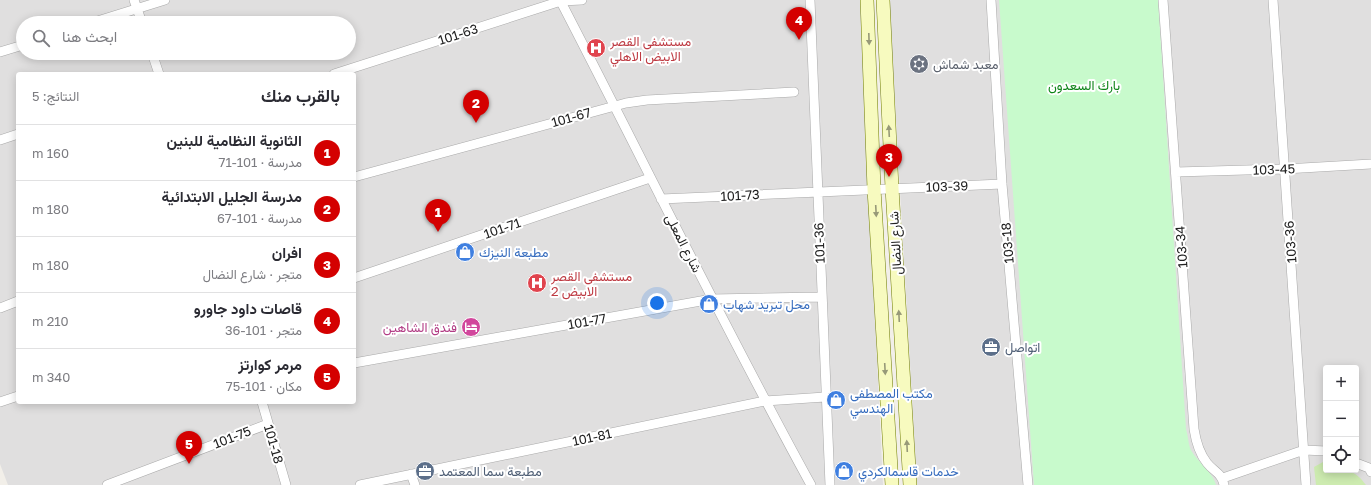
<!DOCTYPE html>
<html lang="ar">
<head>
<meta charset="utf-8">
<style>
	body { margin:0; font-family:"Golos Text",Vazirmatn,sans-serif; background:#f2f2f3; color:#2b2b33; direction:rtl }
	.controls { position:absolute; right:12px; bottom:12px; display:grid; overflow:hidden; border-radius:4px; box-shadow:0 2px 10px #0003 }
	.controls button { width:36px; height:36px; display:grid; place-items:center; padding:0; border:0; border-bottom:1px solid #e1e1e2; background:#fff; color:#2b2b33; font:20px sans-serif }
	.you { position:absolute; left:657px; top:303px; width:14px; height:14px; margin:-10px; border:3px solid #fff; border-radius:50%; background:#1a73e8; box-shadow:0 0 0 6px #1a73e833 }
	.badge { display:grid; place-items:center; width:26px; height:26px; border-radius:50%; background:#d40000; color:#fff; font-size:13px; font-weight:700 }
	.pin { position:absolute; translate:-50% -33px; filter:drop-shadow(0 1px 2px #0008) }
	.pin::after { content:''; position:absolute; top:21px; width:14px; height:12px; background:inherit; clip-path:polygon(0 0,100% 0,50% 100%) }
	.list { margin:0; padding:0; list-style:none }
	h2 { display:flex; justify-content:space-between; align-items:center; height:52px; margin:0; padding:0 16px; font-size:17px }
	h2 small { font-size:13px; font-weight:400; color:#7c7c81 }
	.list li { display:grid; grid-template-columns:26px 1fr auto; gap:12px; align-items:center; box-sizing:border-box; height:56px; padding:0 16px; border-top:1px solid #e1e1e2 }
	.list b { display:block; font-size:15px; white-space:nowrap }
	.list p { margin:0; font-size:13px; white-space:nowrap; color:#7c7c81 }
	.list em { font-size:13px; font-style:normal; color:#7c7c81 }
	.icon { flex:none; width:22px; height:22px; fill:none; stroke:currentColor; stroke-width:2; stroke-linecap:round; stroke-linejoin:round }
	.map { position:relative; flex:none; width:1371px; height:485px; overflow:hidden; direction:ltr }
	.search { position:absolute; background:#fff; box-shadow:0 2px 10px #0003; left:16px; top:16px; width:340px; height:44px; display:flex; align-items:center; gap:10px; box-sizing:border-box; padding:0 14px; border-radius:22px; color:#7c7c81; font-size:15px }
	.panel { position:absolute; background:#fff; box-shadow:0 2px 10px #0003; left:16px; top:72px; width:340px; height:332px; border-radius:4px; direction:rtl }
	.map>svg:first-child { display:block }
</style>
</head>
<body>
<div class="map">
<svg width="1371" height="485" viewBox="0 0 1371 485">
	<rect width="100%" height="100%" fill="#f2efe9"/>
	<!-- residential -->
	<path fill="#e0dfdf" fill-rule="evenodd" d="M0,0H860L883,485H8L0,464ZM23,23H349V53H23ZM18,74H354V402H18Z
		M889,0H1371V485H917ZM1326,368H1356V470H1326Z"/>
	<!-- grass -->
	<path fill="#cdebb0" d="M1323,462H1326V470C1345,470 1354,468 1366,485H1316L1314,467Z"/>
	<!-- park -->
	<path fill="#c8facc" d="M999,0H1158L1186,429C1188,435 1188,442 1190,448C1196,461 1213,472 1216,485H1034Z"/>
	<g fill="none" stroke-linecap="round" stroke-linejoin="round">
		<defs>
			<path id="street" d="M134,0L142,23
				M560,0C644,162 723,325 811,485
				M810,0L830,485
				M991,0L1002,184L1028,485
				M1163,0L1194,429C1196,442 1199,453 1207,463C1214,472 1222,473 1224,485
				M1273,0L1306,485
				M91,23L165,0
				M0,52L23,45
				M152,53L159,74
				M334,74L561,1L582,0
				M0,140L18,134
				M1176,172L1285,169L1371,164
				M354,177L626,103L647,100L794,92
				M661,199L1002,184
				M354,278L650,178
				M0,308L18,301
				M354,363L712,299L821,297
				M0,402L18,396
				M262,402L286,485
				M1356,463L1369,468L1371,472
				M411,474L415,485
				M1223,478L1304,450L1326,451
				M107,485L268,424
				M360,485L765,401L825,397"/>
			<path id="secondary" d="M867,0L874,189L892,485
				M883,0L892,188L910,485"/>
		</defs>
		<!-- street casing -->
		<use href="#street" stroke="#a9a9a9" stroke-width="10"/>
		<!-- secondary casing -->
		<use href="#secondary" stroke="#707d05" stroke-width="14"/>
		<!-- street -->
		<use href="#street" stroke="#fff" stroke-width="9"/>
		<!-- secondary -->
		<use href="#secondary" stroke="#f7fabf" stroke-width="13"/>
	</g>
	<!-- one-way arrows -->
	<defs><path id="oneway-solid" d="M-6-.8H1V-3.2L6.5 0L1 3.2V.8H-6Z"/></defs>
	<g fill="#979978">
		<use href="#oneway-solid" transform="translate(869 39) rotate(88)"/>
		<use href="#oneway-solid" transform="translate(889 131) rotate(-93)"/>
		<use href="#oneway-solid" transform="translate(876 211) rotate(87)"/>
		<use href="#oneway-solid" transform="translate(899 316) rotate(-93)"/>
		<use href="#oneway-solid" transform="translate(885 369) rotate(87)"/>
		<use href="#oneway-solid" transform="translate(907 446) rotate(-93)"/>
	</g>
	<!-- icons -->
	<defs>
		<symbol id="hospital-disc" viewBox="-11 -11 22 22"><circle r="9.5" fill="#e0444e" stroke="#fff"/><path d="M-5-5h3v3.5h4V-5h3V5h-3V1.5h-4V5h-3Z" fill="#fff"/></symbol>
		<symbol id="synagogue-disc" viewBox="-11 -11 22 22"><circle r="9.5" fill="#6b7280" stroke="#fff"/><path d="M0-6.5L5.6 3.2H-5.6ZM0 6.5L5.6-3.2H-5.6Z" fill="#fff"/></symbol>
		<symbol id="shop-disc" viewBox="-11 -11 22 22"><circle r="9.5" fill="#3f7fe0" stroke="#fff"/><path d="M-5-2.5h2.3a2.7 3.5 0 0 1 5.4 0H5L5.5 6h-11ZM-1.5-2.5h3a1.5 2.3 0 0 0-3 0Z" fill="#fff"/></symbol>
		<symbol id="hotel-disc" viewBox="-11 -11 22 22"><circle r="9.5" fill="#d1479c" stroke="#fff"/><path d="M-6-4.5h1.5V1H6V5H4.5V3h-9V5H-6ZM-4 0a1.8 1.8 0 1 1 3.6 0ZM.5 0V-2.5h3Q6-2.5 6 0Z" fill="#fff"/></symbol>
		<symbol id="office-disc" viewBox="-11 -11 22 22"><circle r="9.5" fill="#5c6f8a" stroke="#fff"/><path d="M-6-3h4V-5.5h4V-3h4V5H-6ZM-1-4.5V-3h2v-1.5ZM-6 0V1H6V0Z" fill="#fff"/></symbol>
	</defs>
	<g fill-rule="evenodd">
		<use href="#hospital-disc" x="585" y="37" width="22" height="22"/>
		<use href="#synagogue-disc" x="908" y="53" width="22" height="22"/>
		<use href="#shop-disc" x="454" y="241" width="22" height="22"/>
		<use href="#hospital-disc" x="526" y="272" width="22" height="22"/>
		<use href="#shop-disc" x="698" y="293" width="22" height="22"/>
		<use href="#hotel-disc" x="460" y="316" width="22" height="22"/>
		<use href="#office-disc" x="980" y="336" width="22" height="22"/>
		<use href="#shop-disc" x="825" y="389" width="22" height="22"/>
		<use href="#office-disc" x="414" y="460" width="22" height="22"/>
		<use href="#shop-disc" x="833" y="460" width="22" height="22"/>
	</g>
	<g text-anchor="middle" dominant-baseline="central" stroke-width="4" stroke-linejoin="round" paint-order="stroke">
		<!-- street labels -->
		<g font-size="13" fill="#222" stroke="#fff">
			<text transform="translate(458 34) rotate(-18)">101-63</text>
			<text transform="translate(571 117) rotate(-16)">101-67</text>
			<text transform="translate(1274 169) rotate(-2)">103-45</text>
			<text transform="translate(947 186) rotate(-2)">103-39</text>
			<text transform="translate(740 195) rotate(-3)">101-73</text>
			<text transform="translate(502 228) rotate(-19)">101-71</text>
			<text transform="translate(1290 242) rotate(-94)">103-36</text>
			<text transform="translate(684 243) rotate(63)">شارع المعلى</text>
			<text transform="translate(819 243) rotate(-92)">101-36</text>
			<text transform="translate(895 243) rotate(-93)">شارع النضال</text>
			<text transform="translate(1007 243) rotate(-95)">103-18</text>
			<text transform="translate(1181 247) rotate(-94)">103-34</text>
			<text transform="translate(587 321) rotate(-10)">101-77</text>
			<text transform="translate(232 437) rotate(-21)">101-75</text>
			<text transform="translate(592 437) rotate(-12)">101-81</text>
			<text transform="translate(274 444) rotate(74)">101-18</text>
		</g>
		<!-- health labels -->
		<g font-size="13" fill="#be3a42" stroke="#fff" text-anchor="start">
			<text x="610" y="41">مستشفى القصر<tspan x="610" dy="15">الابيض الاهلي</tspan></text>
			<text x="551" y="276">مستشفى القصر<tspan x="551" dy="15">الابيض 2</tspan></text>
		</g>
		<!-- worship labels -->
		<g font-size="13" fill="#5b616d" stroke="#fff" text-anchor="start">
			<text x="933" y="64">معبد شماش</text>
		</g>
		<!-- park labels -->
		<g font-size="13" fill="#0c8416" stroke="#fff">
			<text x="1084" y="85">بارك السعدون</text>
		</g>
		<!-- shop labels -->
		<g font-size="13" fill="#366cbe" stroke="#fff" text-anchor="start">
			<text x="479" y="252">مطبعة النيزك</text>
			<text x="723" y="304">محل تبريد شهاب</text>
			<text x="850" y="393">مكتب المصطفى<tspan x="850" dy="15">الهندسي</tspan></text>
			<text x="858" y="471">خدمات قاسمالكردي</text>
		</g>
		<!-- hotel labels -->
		<g font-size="13" fill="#b23c85" stroke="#fff" text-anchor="end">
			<text x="457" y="327">فندق الشاهين</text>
		</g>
		<!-- service labels -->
		<g font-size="13" fill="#4e5e75" stroke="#fff" text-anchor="start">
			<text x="1005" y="347">اتواصل</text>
			<text x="439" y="471">مطبعة سما المعتمد</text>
		</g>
	</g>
</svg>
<div class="controls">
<button>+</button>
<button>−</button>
<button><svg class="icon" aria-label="locate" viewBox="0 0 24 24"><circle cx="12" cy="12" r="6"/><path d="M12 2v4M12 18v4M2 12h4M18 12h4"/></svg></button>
</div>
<div class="you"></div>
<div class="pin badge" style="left:438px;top:232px">1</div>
<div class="pin badge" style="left:476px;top:123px">2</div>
<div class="pin badge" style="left:889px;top:177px">3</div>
<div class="pin badge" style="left:799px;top:40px">4</div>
<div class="pin badge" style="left:189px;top:464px">5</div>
<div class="search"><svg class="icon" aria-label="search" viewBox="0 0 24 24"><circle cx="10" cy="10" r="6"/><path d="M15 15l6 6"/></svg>ابحث هنا</div>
<section class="panel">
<h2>بالقرب منك<small>النتائج: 5</small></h2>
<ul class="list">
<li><span class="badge">1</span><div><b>الثانوية النظامية للبنين</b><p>مدرسة · 101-71</p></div><em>160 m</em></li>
<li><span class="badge">2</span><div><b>مدرسة الجليل الابتدائية</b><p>مدرسة · 101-67</p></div><em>180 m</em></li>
<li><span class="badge">3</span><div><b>افران</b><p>متجر · شارع النضال</p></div><em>180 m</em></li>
<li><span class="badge">4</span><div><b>قاصات داود جاورو</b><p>متجر · 101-36</p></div><em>210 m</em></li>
<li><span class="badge">5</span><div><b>مرمر كوارتز</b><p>مكان · 101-75</p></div><em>340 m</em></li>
</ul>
</section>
</div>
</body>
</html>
